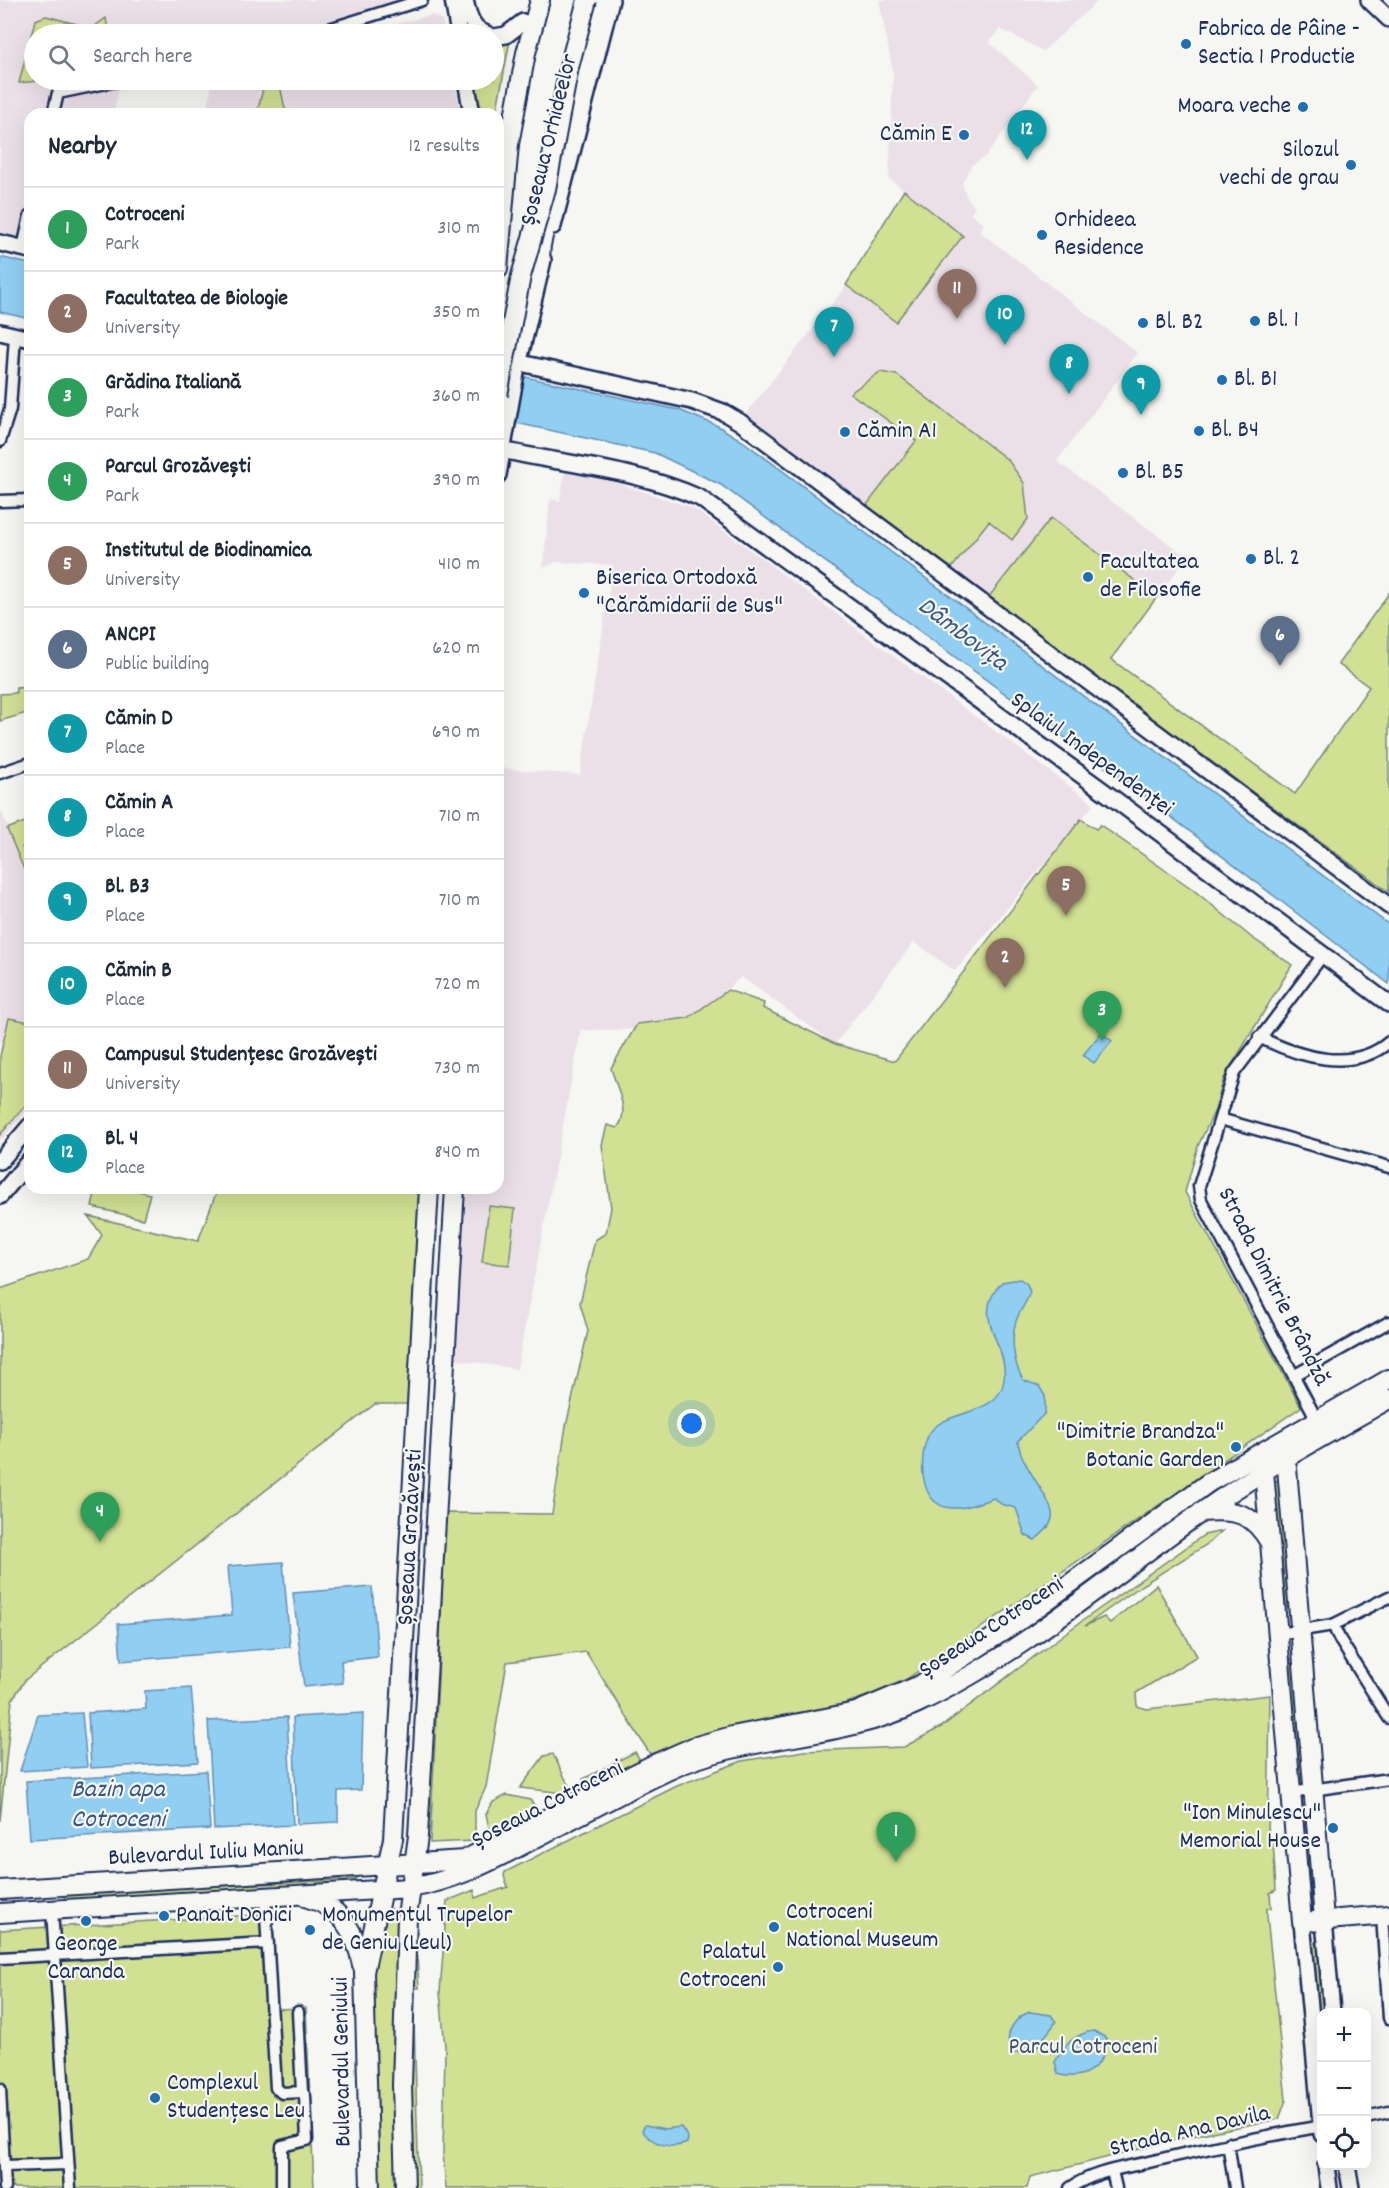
<!DOCTYPE html>
<html lang="en">
<head>
<meta charset="utf-8">
<style>
	body { margin:0; font-family:Dekko,sans-serif; background:#f2f2f3; color:#1f2937 }
	.controls { position:absolute; right:18px; bottom:18px; display:grid; overflow:hidden; border-radius:12px; box-shadow:0 6px 24px #0002 }
	.controls button { width:54px; height:54px; display:grid; place-items:center; padding:0; border:0; border-bottom:2px solid #e0e1e3; background:#fff; color:#1f2937; font:30px sans-serif }
	.you { position:absolute; left:692px; top:1424px; width:21px; height:21px; margin:-15px; border:4px solid #fff; border-radius:50%; background:#1a73e8; box-shadow:0 0 0 9px #1a73e833 }
	.badge { display:grid; place-items:center; width:39px; height:39px; border-radius:50%; background:#111827; color:#fff; font-size:20px; font-weight:700 }
	.pin { position:absolute; translate:-50% -50px; filter:drop-shadow(0 2px 3px #0008) }
	.pin::after { content:''; position:absolute; top:32px; width:21px; height:18px; background:inherit; clip-path:polygon(0 0,100% 0,50% 100%) }
	.list { margin:0; padding:0; list-style:none }
	h2 { display:flex; justify-content:space-between; align-items:center; height:78px; margin:0; padding:0 24px; font-size:26px }
	h2 small { font-size:20px; font-weight:400; color:#747a83 }
	.list li { display:grid; grid-template-columns:39px 1fr auto; gap:18px; align-items:center; box-sizing:border-box; height:84px; padding:0 24px; border-top:2px solid #e0e1e3 }
	.list b { display:block; font-size:22px; white-space:nowrap }
	.list p { margin:0; font-size:20px; white-space:nowrap; color:#747a83 }
	.list em { font-size:20px; font-style:normal; color:#747a83 }
	.icon { flex:none; width:33px; height:33px; fill:none; stroke:currentColor; stroke-width:2; stroke-linecap:round; stroke-linejoin:round }
	.map { position:relative; flex:none; width:1389px; height:2188px; overflow:hidden }
	.search { position:absolute; background:#fff; box-shadow:0 6px 24px #0002; left:24px; top:24px; width:480px; height:66px; display:flex; align-items:center; gap:15px; box-sizing:border-box; padding:0 21px; border-radius:33px; color:#747a83; font-size:22px }
	.panel { position:absolute; background:#fff; box-shadow:0 6px 24px #0002; left:24px; top:108px; width:480px; height:1086px; border-radius:18px }
	.map>svg:first-child { display:block }
</style>
</head>
<body>
<div class="map">
<svg width="1389" height="2188" viewBox="0 0 1389 2188">
	<rect width="100%" height="100%" fill="#f6f6f2"/>
	<filter id="ink" filterUnits="userSpaceOnUse"><feTurbulence type="fractalNoise" baseFrequency=".0167" numOctaves="2"/><feDisplacementMap in="SourceGraphic" scale="12" xChannelSelector="R" yChannelSelector="G"/><feConvolveMatrix kernelMatrix="1 2 1 2 8 2 1 2 1" color-interpolation-filters="sRGB"/></filter>
	<g filter="url(#ink)">
		<!-- built -->
		<path fill="#ece0e8" d="M0,0H399L285,34H34V80H121L113,114H30V240L0,233Z
			M879,0H1099L1043,51L1000,29L989,42L1038,85L986,156L972,165L962,183L967,198L975,207L971,214L984,224L979,231L1138,353L1057,461L1187,557L1097,679L746,414L857,272L904,190L889,179L893,73Z
			M432,15L442,20L445,34H357Z
			M213,80H454L461,114H206Z
			M565,469L614,482L693,508L1094,804L955,971L914,942L835,1044L741,977L682,1029L581,1030L517,1369L455,1359L461,1188H498V768L580,775L613,565L555,562L543,568L550,499L560,501Z
			M0,808L8,827L30,819V1107L0,1141Z"/>
		<!-- green -->
		<path fill="#d1e093" stroke="#768878" stroke-width="1.5" d="M46,16L92,28L106,18L109,34H34V80H49L19,83L35,20Z
			M510,40L496,114H480L473,80H494V42Z
			M265,80H279L286,114H257Z
			M904,190L963,236L896,322L846,285Z
			M880,372L897,375L1008,460L1024,483L1028,519L1012,540L989,521L951,569L866,506L916,441L850,393Z
			M1051,518L1157,597L1111,659L1295,794L1369,687L1338,664L1389,593V892L988,598Z
			M30,687V712L0,721V694L16,693V688Z
			M1081,819L1096,829L1100,825L1191,888L1251,937L1292,965L1224,1078L1215,1110L1198,1146L1185,1192L1301,1407L895,1687L831,1708L696,1737L650,1754L586,1652L507,1662L486,1787L475,1811V1841L430,1843L446,1513L552,1514L566,1426L588,1331L580,1303L595,1240L606,1233L611,1208L602,1145L607,1125L617,1128C631,1112 616,1087 611,1068L637,1024L688,1018L728,990L764,1003L763,1008L835,1044L895,1061Z
			M30,820V843L22,847L30,868V884L7,829Z
			M9,1018L30,1022V1100L0,1135V1056Z
			M96,1188H126L150,1194L143,1219L92,1207Z
			M218,1188H420L407,1404H375L25,1680L12,1700L0,1821V1289L88,1259L102,1235L88,1216L198,1241Z
			M489,1206L515,1209L509,1265L482,1262Z
			M1281,1478L1290,1609L1286,1607L1282,1561L1275,1551L1270,1485Z
			M1208,1494V1497L1032,1627L988,1656L976,1660L977,1656Z
			M1222,1531L1209,1543L1142,1585L1085,1626L1104,1617L1110,1623L1156,1585L1197,1656L1136,1693L1137,1706L1147,1709L1270,1695L1268,1844L1273,1841L1276,1890L1270,1893L1271,1908H1267V1916L1286,2100L1279,2119L1191,2136L1030,2177L1027,2188H446L443,2154L445,2047L440,1992L447,1901L474,1890L475,1898L508,1887L504,1876L505,1872L677,1786L742,1761L804,1751L904,1747L941,1727L1068,1631L1204,1535Z
			M1287,1659H1293L1296,1662L1306,1781L1303,1784L1300,1782L1296,1735L1289,1722Z
			M635,1752L640,1760L587,1787L583,1779Z
			M553,1754L573,1794L520,1788L544,1756Z
			M507,1795L530,1800L540,1812L491,1837L486,1814L493,1802Z
			M1304,1805L1308,1808L1315,1892L1308,1896L1300,1806Z
			M356,1879L355,1884L66,1900L64,1897L66,1894Z
			M384,1909H399L396,1974L399,2026L400,2188H378L371,1980Z
			M272,1914L276,2009L306,2008L314,2188H0V1930Z
			M416,1940L419,1988H413L419,2188H410L408,2126L415,1941Z
			M1311,1943H1316L1320,1947L1325,2012H1322L1321,2044L1317,2038Z"/>
		<!-- water -->
		<path fill="#91cff2" stroke="#628fb7" stroke-width="1.5" d="M0,257L30,264V319L0,312Z
			M498,371L679,410L718,426L744,442L1389,925V984L1132,787L721,485L655,453L498,419Z
			M1101,1033L1112,1041L1094,1063L1083,1055Z
			M1020,1279L1027,1284L1030,1292C1027,1301 1023,1306 1019,1314C1009,1334 1013,1362 1023,1380L1039,1386L1045,1396V1413L1018,1441C1020,1467 1056,1502 1052,1518C1050,1528 1042,1534 1035,1540L1025,1535L1016,1508L1001,1504L994,1498C978,1503 961,1511 945,1507C918,1499 919,1454 929,1434C944,1408 999,1418 1004,1380C1009,1342 968,1318 1002,1282Z
			M283,1562L290,1647L121,1661L118,1624L232,1615L228,1566Z
			M372,1587L378,1657L341,1661L343,1683L304,1687L293,1593Z
			M191,1688L198,1762L91,1768L88,1713L146,1709L145,1691Z
			M82,1713L87,1767L20,1771L38,1715Z
			M363,1713L361,1790L338,1791V1822L297,1824L293,1717Z
			M287,1717L293,1825L214,1829L208,1721Z
			M206,1771L210,1829L30,1839L26,1781Z
			M1030,2012L1051,2015L1056,2022L1033,2052L1016,2053L1009,2047C1006,2031 1015,2017 1030,2012Z
			M1094,2031L1106,2038C1108,2064 1083,2083 1058,2074L1055,2062C1063,2046 1076,2033 1094,2031Z
			M645,2125L665,2129L681,2127L688,2138L687,2143C673,2150 650,2144 642,2130Z"/>
		<g fill="none" stroke-linecap="round" stroke-linejoin="round">
			<defs>
				<path id="minor" d="M313,34L422,0
					M53,114L58,93L121,80
					M23,248L30,216
					M0,441L10,409L15,336
					M0,501L30,500
					M0,773L30,763
					M1259,1037C1297,1056 1352,1074 1389,1042
					M1220,1119L1389,1167
					M1295,1375L1389,1322
					M1317,1420L1201,1200L1199,1186L1234,1073L1323,955
					M1333,1625L1340,1640L1389,1718
					M1278,1634L1333,1625L1389,1597
					M1290,1793L1389,1779
					M265,1898L276,2088L282,2093L302,2092L305,2096L307,2140L282,2146V2188
					M52,1910L70,2188
					M1382,1916L1389,2018
					M0,1958L268,1943
					M298,2012L302,2092
					M0,2089L5,2188
					M1366,2117L1389,2112
					M1228,2143L1235,2188
					M5,2166L68,2164
					M1112,2171L1116,2188
					M1070,2188C1094,2171 1125,2168 1153,2161C1209,2148 1265,2136 1322,2126"/>
				<path id="secondary" d="M453,0L459,34
					M465,0C468,14 472,30 487,34
					M1369,0L1389,19
					M494,37L506,35L523,22
					M466,80L472,114
					M553,226L611,0
					M0,243L30,250
					M0,332L30,339
					M498,358L692,401L723,412L740,422L1389,906
					M498,449C566,465 636,469 700,498L1113,798L1389,1004
					M498,475L516,373L543,260
					M0,1161L30,1126
					M0,1196L30,1160
					M1324,1920L1332,2012
					M1302,1922L1322,2134
					M1326,2166L1329,2188
					M1347,2166L1351,2188"/>
				<path id="primary" d="M498,269L509,144L526,53L540,0
					M539,271L541,245L581,67L600,0
					M1278,1448L1287,1468L1324,1920
					M1259,1462L1264,1471L1302,1922L1389,1915
					M1201,1512C1234,1509 1253,1512 1270,1543
					M0,1890L464,1860L650,1766L693,1747L732,1736L856,1712L920,1685L1016,1623L1208,1483L1389,1379
					M308,1898C341,1907 356,1932 362,1965
					M0,1913L410,1888C454,1881 490,1862 528,1842C575,1818 620,1793 667,1771C746,1733 837,1742 918,1703C1020,1655 1108,1578 1199,1514C1259,1471 1325,1435 1389,1399
					M370,2188L364,1972L393,1839L429,1188
					M405,2188L402,2085L407,1917L418,1836L455,1188"/>
			</defs>
			<!-- minor casing -->
			<use href="#minor" stroke="#1b2f5e" stroke-width="15"/>
			<!-- secondary casing -->
			<use href="#secondary" stroke="#1b2f5e" stroke-width="20"/>
			<!-- primary casing -->
			<use href="#primary" stroke="#1b2f5e" stroke-width="22"/>
			<!-- minor -->
			<use href="#minor" stroke="#f6f6f2" stroke-width="10"/>
			<!-- secondary -->
			<use href="#secondary" stroke="#f6f6f2" stroke-width="15"/>
			<!-- primary -->
			<use href="#primary" stroke="#f6f6f2" stroke-width="18"/>
			<defs>
				<path id="primary-bridge" d="M498,395L521,276L546,189L569,67L587,0"/>
			</defs>
			<!-- primary-bridge casing -->
			<use href="#primary-bridge" stroke="#1b2f5e" stroke-width="22" stroke-linecap="butt"/>
			<!-- primary-bridge -->
			<use href="#primary-bridge" stroke="#f6f6f2" stroke-width="18"/>
		</g>
	</g>
	<!-- markers -->
	<g fill="#1f6fb2" stroke="#f6f6f2" stroke-width="2">
		<circle cx="1186" cy="44" r="6"/>
		<circle cx="1303" cy="107" r="6"/>
		<circle cx="964" cy="135" r="6"/>
		<circle cx="1351" cy="165" r="6"/>
		<circle cx="1042" cy="235" r="6"/>
		<circle cx="1255" cy="321" r="6"/>
		<circle cx="1143" cy="323" r="6"/>
		<circle cx="1222" cy="380" r="6"/>
		<circle cx="1199" cy="431" r="6"/>
		<circle cx="845" cy="432" r="6"/>
		<circle cx="1123" cy="473" r="6"/>
		<circle cx="1251" cy="559" r="6"/>
		<circle cx="1088" cy="577" r="6"/>
		<circle cx="584" cy="593" r="6"/>
		<circle cx="1236" cy="1447" r="6"/>
		<circle cx="1333" cy="1828" r="6"/>
		<circle cx="164" cy="1916" r="6"/>
		<circle cx="86" cy="1921" r="6"/>
		<circle cx="774" cy="1927" r="6"/>
		<circle cx="310" cy="1930" r="6"/>
		<circle cx="778" cy="1967" r="6"/>
		<circle cx="155" cy="2098" r="6"/>
	</g>
	<g text-anchor="middle" dominant-baseline="central" stroke-width="4.5" stroke-linejoin="round" paint-order="stroke">
		<!-- poi labels -->
		<g font-size="24" fill="#1b2f5e" stroke="#f6f6f2" text-anchor="start">
			<text x="1198" y="30">Fabrica de Pâine -<tspan x="1198" dy="28">Sectia 1 Productie</tspan></text>
			<text x="1291" y="107" text-anchor="end">Moara veche</text>
			<text x="952" y="135" text-anchor="end">Cămin E</text>
			<text x="1339" y="151" text-anchor="end">Silozul<tspan x="1339" dy="28">vechi de grau</tspan></text>
			<text x="1054" y="221">Orhideea<tspan x="1054" dy="28">Residence</tspan></text>
			<text x="1267" y="321">Bl. 1</text>
			<text x="1155" y="323">Bl. B2</text>
			<text x="1234" y="380">Bl. B1</text>
			<text x="1211" y="431">Bl. B4</text>
			<text x="857" y="432">Cămin A1</text>
			<text x="1135" y="473">Bl. B5</text>
			<text x="1263" y="559">Bl. 2</text>
			<text x="1100" y="563">Facultatea<tspan x="1100" dy="28">de Filosofie</tspan></text>
			<text x="596" y="579">Biserica Ortodoxă<tspan x="596" dy="28">"Cărămidarii de Sus"</tspan></text>
			<text x="1224" y="1433" text-anchor="end">"Dimitrie Brandza"<tspan x="1224" dy="28">Botanic Garden</tspan></text>
			<text x="1321" y="1814" text-anchor="end">"Ion Minulescu"<tspan x="1321" dy="28">Memorial House</tspan></text>
			<text x="786" y="1913">Cotroceni<tspan x="786" dy="28">National Museum</tspan></text>
			<text x="176" y="1916">Panait Donici</text>
			<text x="322" y="1916">Monumentul Trupelor<tspan x="322" dy="28">de Geniu (Leul)</tspan></text>
			<text x="86" y="1945" text-anchor="middle">George<tspan x="86" dy="28">Caranda</tspan></text>
			<text x="766" y="1953" text-anchor="end">Palatul<tspan x="766" dy="28">Cotroceni</tspan></text>
			<text x="167" y="2084">Complexul<tspan x="167" dy="28">Studențesc Leu</tspan></text>
		</g>
		<!-- street labels -->
		<g font-size="24" fill="#1b2f5e" stroke="#f6f6f2">
			<text transform="translate(550 140) rotate(-76)">Șoseaua Orhideelor</text>
			<text transform="translate(1091 755) rotate(36)">Splaiul Independenței</text>
			<text transform="translate(1273 1287) rotate(63)">Strada Dimitrie Brândză</text>
			<text transform="translate(411 1537) rotate(-87)">Șoseaua Grozăvești</text>
			<text transform="translate(992 1628) rotate(-33)">Șoseaua Cotroceni</text>
			<text transform="translate(548 1805) rotate(-27)">Șoseaua Cotroceni</text>
			<text transform="translate(206 1854) rotate(-3)">Bulevardul Iuliu Maniu</text>
			<text transform="translate(343 2062) rotate(-91)">Bulevardul Geniului</text>
			<text transform="translate(1190 2132) rotate(-13)">Strada Ana Davila</text>
		</g>
		<!-- park labels -->
		<g font-size="24" fill="#3f5269" stroke="#f6f6f2">
			<text x="1083" y="2048">Parcul Cotroceni</text>
		</g>
		<!-- water labels -->
		<g font-size="26" font-style="italic" fill="#385783" stroke="#f6f6f2">
			<text transform="translate(962 635) rotate(37)">Dâmbovița</text>
			<text x="118" y="1790">Bazin apa<tspan x="118" dy="30">Cotroceni</tspan></text>
		</g>
	</g>
</svg>
<div class="controls">
<button>+</button>
<button>−</button>
<button><svg class="icon" aria-label="locate" viewBox="0 0 24 24"><circle cx="12" cy="12" r="6"/><path d="M12 2v4M12 18v4M2 12h4M18 12h4"/></svg></button>
</div>
<div class="you"></div>
<div class="pin badge" style="left:896px;top:1862px;background:#2e9e5b">1</div>
<div class="pin badge" style="left:1005px;top:988px;background:#8d6e63">2</div>
<div class="pin badge" style="left:1102px;top:1041px;background:#2e9e5b">3</div>
<div class="pin badge" style="left:100px;top:1542px;background:#2e9e5b">4</div>
<div class="pin badge" style="left:1066px;top:916px;background:#8d6e63">5</div>
<div class="pin badge" style="left:1280px;top:666px;background:#5c6f8a">6</div>
<div class="pin badge" style="left:834px;top:357px;background:#0f9aa8">7</div>
<div class="pin badge" style="left:1069px;top:394px;background:#0f9aa8">8</div>
<div class="pin badge" style="left:1141px;top:415px;background:#0f9aa8">9</div>
<div class="pin badge" style="left:1005px;top:345px;background:#0f9aa8">10</div>
<div class="pin badge" style="left:957px;top:319px;background:#8d6e63">11</div>
<div class="pin badge" style="left:1027px;top:160px;background:#0f9aa8">12</div>
<div class="search"><svg class="icon" aria-label="search" viewBox="0 0 24 24"><circle cx="10" cy="10" r="6"/><path d="M15 15l6 6"/></svg>Search here</div>
<section class="panel">
<h2>Nearby<small>12 results</small></h2>
<ul class="list">
<li><span class="badge" style="background:#2e9e5b">1</span><div><b>Cotroceni</b><p>Park</p></div><em>310 m</em></li>
<li><span class="badge" style="background:#8d6e63">2</span><div><b>Facultatea de Biologie</b><p>University</p></div><em>350 m</em></li>
<li><span class="badge" style="background:#2e9e5b">3</span><div><b>Grădina Italiană</b><p>Park</p></div><em>360 m</em></li>
<li><span class="badge" style="background:#2e9e5b">4</span><div><b>Parcul Grozăvești</b><p>Park</p></div><em>390 m</em></li>
<li><span class="badge" style="background:#8d6e63">5</span><div><b>Institutul de Biodinamica</b><p>University</p></div><em>410 m</em></li>
<li><span class="badge" style="background:#5c6f8a">6</span><div><b>ANCPI</b><p>Public building</p></div><em>620 m</em></li>
<li><span class="badge" style="background:#0f9aa8">7</span><div><b>Cămin D</b><p>Place</p></div><em>690 m</em></li>
<li><span class="badge" style="background:#0f9aa8">8</span><div><b>Cămin A</b><p>Place</p></div><em>710 m</em></li>
<li><span class="badge" style="background:#0f9aa8">9</span><div><b>Bl. B3</b><p>Place</p></div><em>710 m</em></li>
<li><span class="badge" style="background:#0f9aa8">10</span><div><b>Cămin B</b><p>Place</p></div><em>720 m</em></li>
<li><span class="badge" style="background:#8d6e63">11</span><div><b>Campusul Studențesc Grozăvești</b><p>University</p></div><em>730 m</em></li>
<li><span class="badge" style="background:#0f9aa8">12</span><div><b>Bl. 4</b><p>Place</p></div><em>840 m</em></li>
</ul>
</section>
</div>
</body>
</html>
